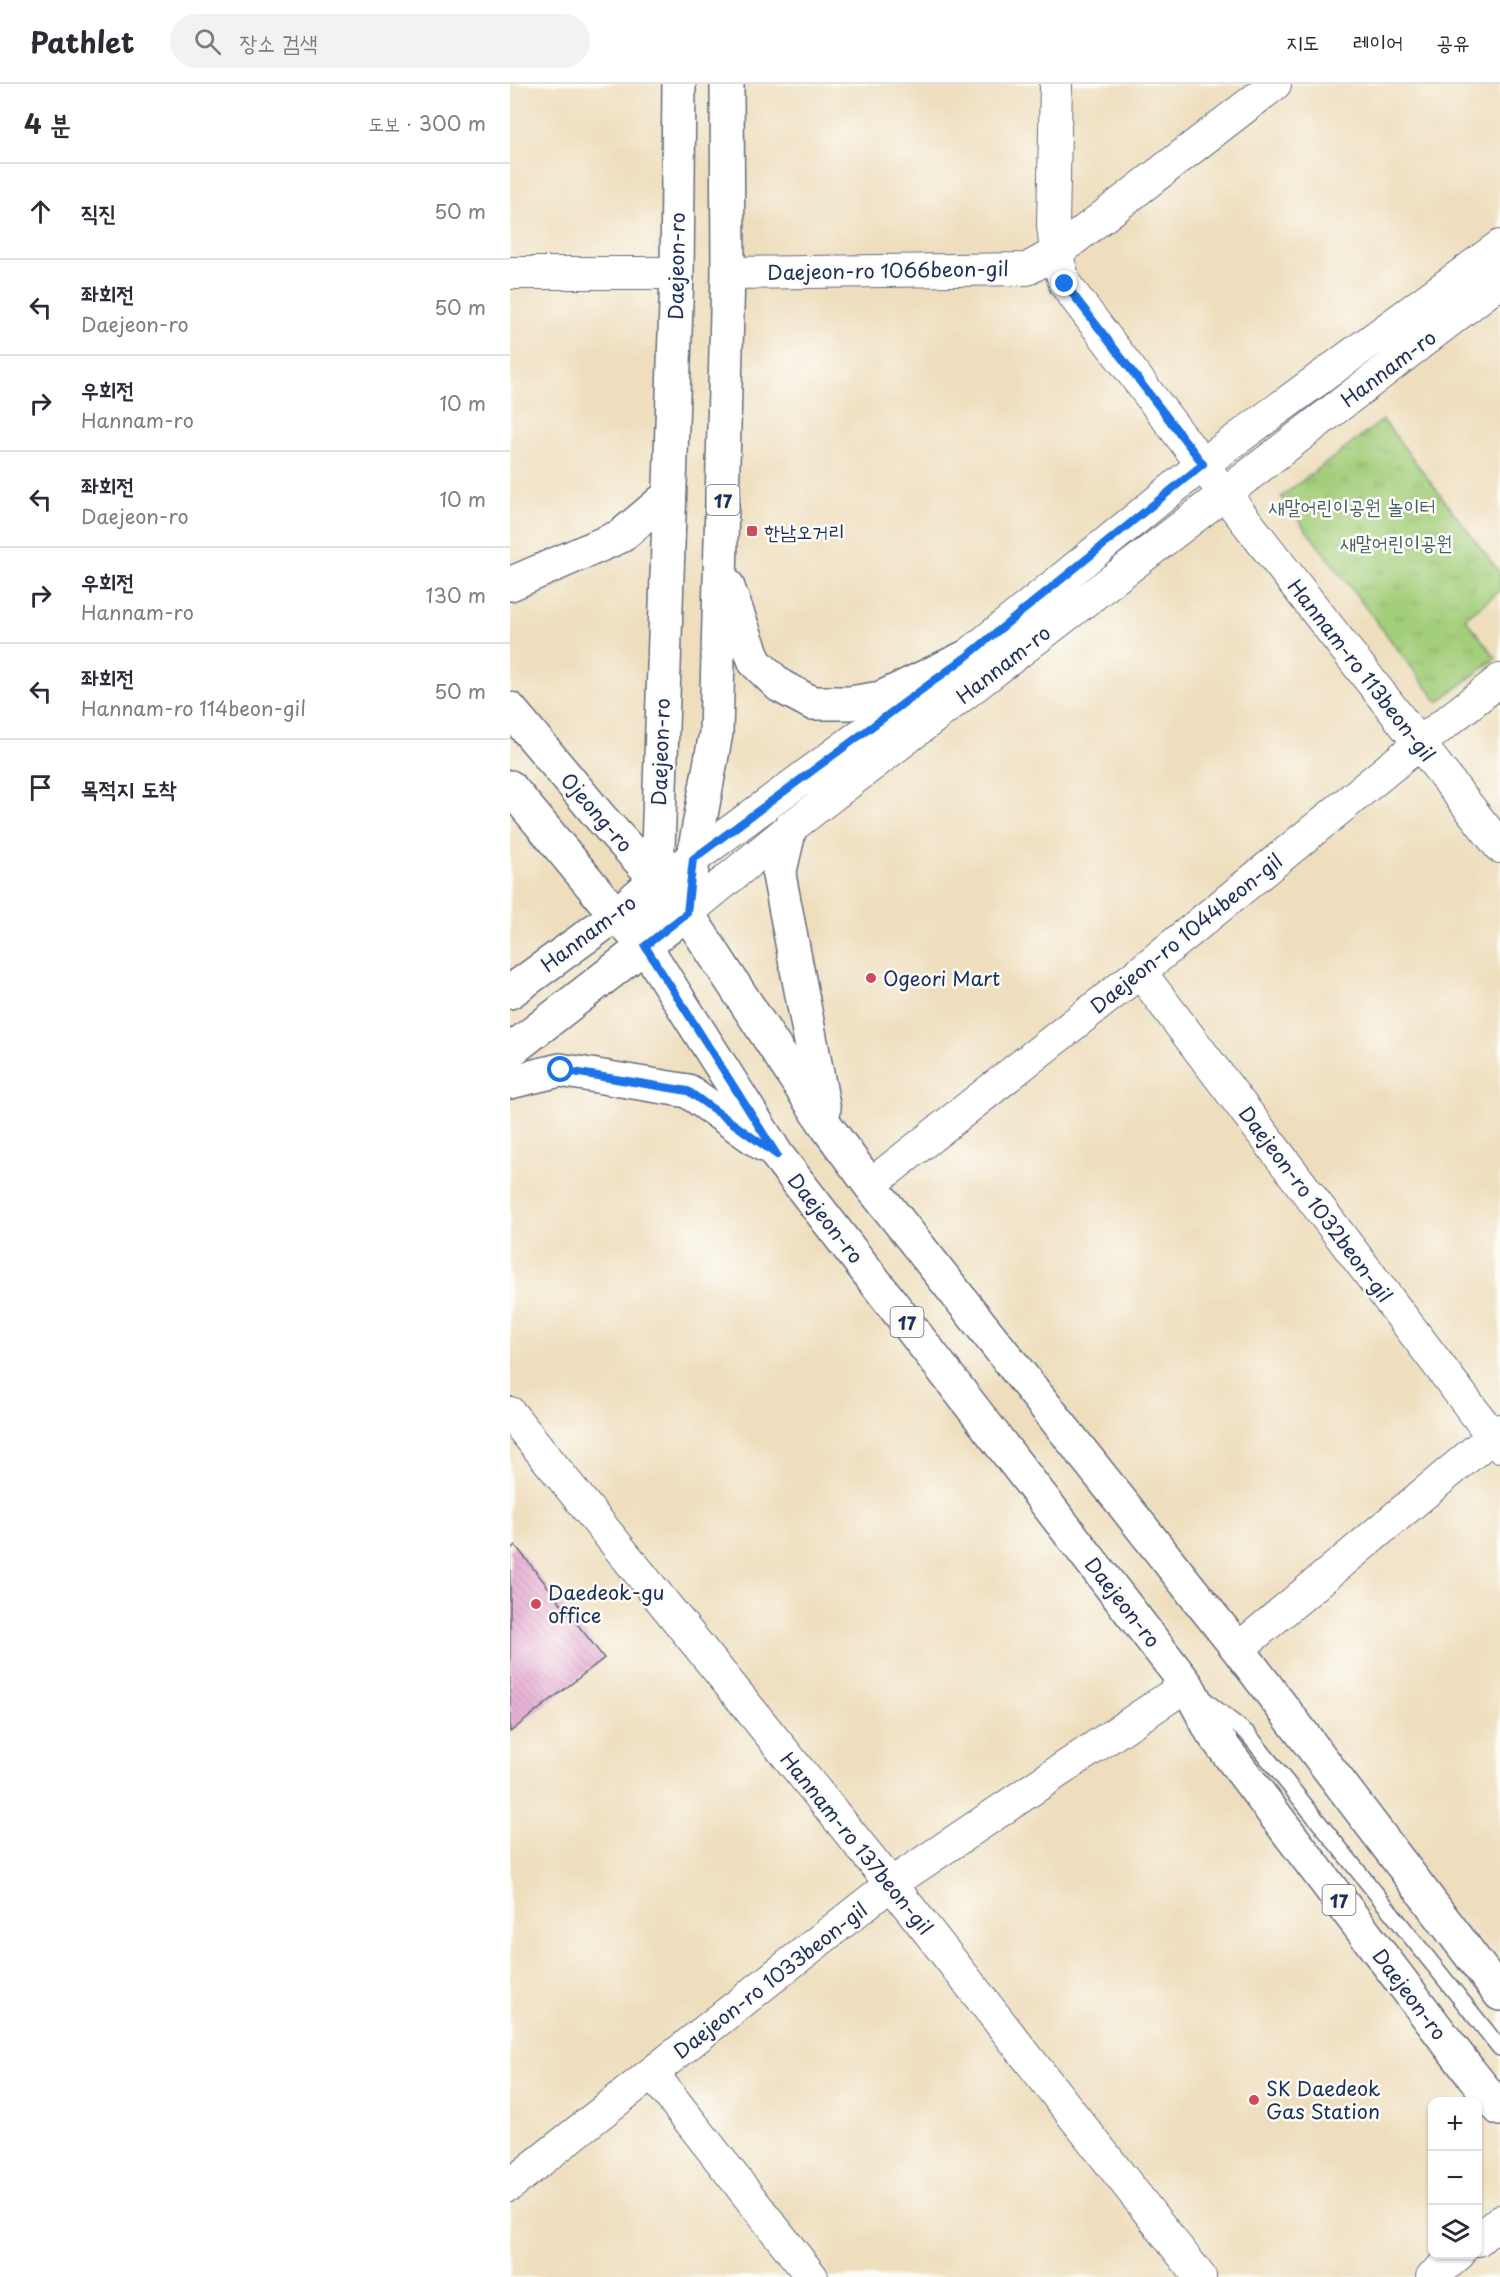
<!DOCTYPE html>
<html lang="ko">
<head>
<meta charset="utf-8">
<style>
	body { margin:0; font-family:"Playpen Sans","Poor Story",sans-serif; background:#f2f2f3; color:#2b2b33 }
	.controls { position:absolute; right:18px; bottom:18px; display:grid; overflow:hidden; border-radius:12px; box-shadow:0 2px 4px #0004 }
	.controls button { width:54px; height:54px; display:grid; place-items:center; padding:0; border:0; border-bottom:2px solid #e1e1e2; background:#fff; color:#2b2b33; font:30px sans-serif }
	.stop { position:absolute; width:18px; height:18px; margin:-14px; border:4px solid #1a73e8; border-radius:50%; background:#fff }
	.stop.end { background:#1a73e8; border-color:#fff; box-shadow:0 2px 6px #0008 }
	.list { margin:0; padding:0; list-style:none }
	h2 { display:flex; justify-content:space-between; align-items:center; height:78px; margin:0; padding:0 24px; font-size:26px }
	h2 small { font-size:20px; font-weight:400; color:#7c7c81 }
	.list li { display:grid; grid-template-columns:39px 1fr auto; gap:18px; align-items:center; box-sizing:border-box; height:96px; padding:0 24px; border-top:2px solid #e1e1e2 }
	.list b { display:block; font-size:22px; white-space:nowrap }
	.list p { margin:0; font-size:20px; white-space:nowrap; color:#7c7c81 }
	.list em { font-size:20px; font-style:normal; color:#7c7c81 }
	.icon { flex:none; width:33px; height:33px; fill:none; stroke:currentColor; stroke-width:2; stroke-linecap:round; stroke-linejoin:round }
	.map { position:relative; flex:none; width:990px; height:2193px; overflow:hidden }
	header { display:flex; align-items:center; gap:36px; box-sizing:border-box; height:84px; padding:0 30px; background:#fff; border-bottom:2px solid #e1e1e2 }
	header strong { font-size:28px }
	nav { display:flex; gap:33px; margin-inline-start:auto; font-size:21px }
	.search { width:420px; height:54px; background:#f2f2f3; display:flex; align-items:center; gap:15px; box-sizing:border-box; padding:0 21px; border-radius:33px; color:#7c7c81; font-size:22px }
	main { display:flex }
	aside { flex:1; background:#fff }
	.map>svg:first-child { display:block }
</style>
</head>
<body>
<header>
<strong>Pathlet</strong>
<div class="search"><svg class="icon" aria-label="search" viewBox="0 0 24 24"><circle cx="10" cy="10" r="6"/><path d="M15 15l6 6"/></svg>장소 검색</div>
<nav><a>지도</a><a>레이어</a><a>공유</a></nav>
</header>
<main>
<aside>
<h2>4 분<small>도보 · 300 m</small></h2>
<ul class="list">
<li><svg class="icon" aria-label="ahead" viewBox="0 0 24 24"><path d="M12 20V5M6 11l6-6 6 6"/></svg><div><b>직진</b></div><em>50 m</em></li>
<li><svg class="icon" aria-label="left" viewBox="0 0 24 24"><path d="M17 20v-9H6M10 6l-5 5 5 5"/></svg><div><b>좌회전</b><p>Daejeon-ro</p></div><em>50 m</em></li>
<li><svg class="icon" aria-label="right" viewBox="0 0 24 24"><path d="M7 20v-9h11M14 6l5 5-5 5"/></svg><div><b>우회전</b><p>Hannam-ro</p></div><em>10 m</em></li>
<li><svg class="icon" aria-label="left" viewBox="0 0 24 24"><path d="M17 20v-9H6M10 6l-5 5 5 5"/></svg><div><b>좌회전</b><p>Daejeon-ro</p></div><em>10 m</em></li>
<li><svg class="icon" aria-label="right" viewBox="0 0 24 24"><path d="M7 20v-9h11M14 6l5 5-5 5"/></svg><div><b>우회전</b><p>Hannam-ro</p></div><em>130 m</em></li>
<li><svg class="icon" aria-label="left" viewBox="0 0 24 24"><path d="M17 20v-9H6M10 6l-5 5 5 5"/></svg><div><b>좌회전</b><p>Hannam-ro 114beon-gil</p></div><em>50 m</em></li>
<li><svg class="icon" aria-label="arrive" viewBox="0 0 24 24"><path d="M6 21V4h12l-3 4 3 4H6"/></svg><div><b>목적지 도착</b></div></li>
</ul>
</aside>
<div class="map">
<svg width="990" height="2193" viewBox="0 0 990 2193">
	<defs>
		<pattern id="park-tufts" width="24" height="20" patternUnits="userSpaceOnUse" patternTransform="scale(1.5)"><rect width="24" height="20" fill="#a3ce7a"/><path d="M3 7l-1-3M5 7V3M7 7l1-3M15 17l-1-3M17 17v-4M19 17l1-3" fill="none" stroke="#8cb16c"/></pattern>
		<pattern id="building-back-hatch" width="6" height="6" patternUnits="userSpaceOnUse" patternTransform="scale(1.5)"><rect width="6" height="6" fill="#e198c9"/><path d="M-1 5l2 2M0 0l6 6M5-1l2 2" fill="none" stroke="#b67ca6"/></pattern>
	</defs>
	<rect width="100%" height="100%" fill="#fdfcf7"/>
	<filter id="ink" filterUnits="userSpaceOnUse"><feTurbulence type="fractalNoise" baseFrequency=".0167" numOctaves="2"/><feDisplacementMap in="SourceGraphic" scale="12" xChannelSelector="R" yChannelSelector="G"/><feConvolveMatrix kernelMatrix="1 2 1 2 8 2 1 2 1" color-interpolation-filters="sRGB"/></filter>
	<filter id="wash" filterUnits="userSpaceOnUse"><feTurbulence type="fractalNoise" baseFrequency=".008" numOctaves="4" result="noise"/><feDisplacementMap in="SourceGraphic" scale="24" xChannelSelector="R" yChannelSelector="G"/><feGaussianBlur stdDeviation="1.35" result="paint"/><feColorMatrix in="noise" values="0 0 0 0 0 0 0 0 0 0 0 0 0 0 0 0 0 1.4 0 .05"/><feComposite in="paint" operator="in"/></filter>
	<g filter="url(#wash)">
		<rect width="100%" height="100%" fill="#eedebd"/>
		<!-- park -->
		<path fill="url(#park-tufts)" stroke="#5f7e6c" stroke-width="1.5" d="M873,336L990,489V507L955,534L986,574L928,618L771,413Z"/>
		<g id="blocks">
			<!-- building -->
			<path fill="url(#building-back-hatch)" d="M5,1461L94,1574L0,1648V1466Z"/>
		</g>
	</g>
	<g filter="url(#ink)">
		<use href="#blocks" fill-opacity="0" stroke="#656c7f" stroke-width="1.5"/>
		<g fill="none" stroke-linecap="round" stroke-linejoin="round">
			<defs>
				<path id="service" d="M695,1616L738,1650L990,1964"/>
				<path id="minor" d="M546,0L543,141L546,169L555,200L714,409L990,763
					M0,189H167
					M218,189L517,185L546,169L765,0
					M147,795L183,775L456,573L693,380L990,162
					M177,829L280,744L990,198
					M630,888L990,1362
					M360,1101L630,888L910,659L990,596
					M0,1329L381,1800L690,2193
					M728,1565L990,1346
					M142,1989L302,2193
					M0,2101L381,1800L677,1601
					M968,2156L990,2137
					M922,2193L949,2170"/>
				<path id="secondary" d="M0,625L90,733L177,829L0,967
					M0,703L106,831L135,862
					M0,908L106,831L147,795"/>
				<path id="primary" d="M169,0L167,189L147,795L135,862L267,1071L677,1601L702,1648L960,1988L990,2025
					M217,0L218,189L206,649L183,775L177,829L317,1043L360,1101L728,1565L990,1910
					M0,500L111,452L158,412
					M217,501L245,578L270,602L302,619H340L371,614L456,573
					M280,744L269,791L314,1026
					M0,998L50,986L178,1007L254,1061"/>
			</defs>
			<!-- service casing -->
			<use href="#service" stroke="#656c7f" stroke-width="18"/>
			<!-- minor casing -->
			<use href="#minor" stroke="#656c7f" stroke-width="34"/>
			<!-- secondary casing -->
			<use href="#secondary" stroke="#656c7f" stroke-width="36"/>
			<!-- primary casing -->
			<use href="#primary" stroke="#656c7f" stroke-width="36"/>
			<!-- service -->
			<use href="#service" stroke="#fff" stroke-width="15"/>
			<!-- minor -->
			<use href="#minor" stroke="#fff" stroke-width="32"/>
			<!-- secondary -->
			<use href="#secondary" stroke="#fff" stroke-width="33"/>
			<!-- primary -->
			<use href="#primary" stroke="#fff" stroke-width="33"/>
		</g>
	</g>
	<g fill="none" stroke-linecap="round" stroke-linejoin="round" filter="url(#ink)">
		<!-- route -->
		<path stroke="#1a73e8" stroke-width="8" d="M51,986L178,1007L267,1071L135,862L177,829L183,775L456,573L693,380L555,200"/>
	</g>
	<!-- markers -->
	<g fill="#d1495b" stroke="#fdfcf7" stroke-width="2">
		<rect x="236" y="441" width="12" height="12" rx="3"/>
		<circle cx="361" cy="894" r="6"/>
		<circle cx="26" cy="1520" r="6"/>
		<circle cx="744" cy="2016" r="6"/>
	</g>
	<g text-anchor="middle" dominant-baseline="central" stroke-width="5" stroke-linejoin="round" paint-order="stroke">
		<!-- shield labels -->
		<g fill="#fdfcf7" stroke="#5f6c8c" stroke-width="1.5">
			<rect x="196.5" y="401" width="33" height="30" rx="4.5"/>
			<rect x="380.5" y="1223" width="33" height="30" rx="4.5"/>
			<rect x="812.5" y="1801" width="33" height="30" rx="4.5"/>
		</g>
		<g font-size="18" font-weight="bold" fill="#1b2f5e">
			<text x="213" y="416">17</text>
			<text x="397" y="1238">17</text>
			<text x="829" y="1816">17</text>
		</g>
		<!-- street labels -->
		<g font-size="20" fill="#1b2f5e" stroke="#fdfcf7">
			<text transform="translate(166 182) rotate(-89)">Daejeon-ro</text>
			<text transform="translate(378 186) rotate(-1)">Daejeon-ro 1066beon-gil</text>
			<text transform="translate(878 284) rotate(-37)">Hannam-ro</text>
			<text transform="translate(493 580) rotate(-38)">Hannam-ro</text>
			<text transform="translate(852 586) rotate(52)">Hannam-ro 113beon-gil</text>
			<text transform="translate(150 668) rotate(-88)">Daejeon-ro</text>
			<text transform="translate(87 728) rotate(49)">Ojeong-ro</text>
			<text transform="translate(78 849) rotate(-37)">Hannam-ro</text>
			<text transform="translate(676 849) rotate(-39)">Daejeon-ro 1044beon-gil</text>
			<text transform="translate(806 1120) rotate(53)">Daejeon-ro 1032beon-gil</text>
			<text transform="translate(316 1134) rotate(52)">Daejeon-ro</text>
			<text transform="translate(613 1518) rotate(52)">Daejeon-ro</text>
			<text transform="translate(347 1759) rotate(51)">Hannam-ro 137beon-gil</text>
			<text transform="translate(260 1896) rotate(-38)">Daejeon-ro 1033beon-gil</text>
			<text transform="translate(900 1910) rotate(53)">Daejeon-ro</text>
		</g>
		<!-- park labels -->
		<g font-size="20" fill="#445f66" stroke="#fdfcf7">
			<text x="842" y="422">새말어린이공원 놀이터</text>
			<text x="886" y="458">새말어린이공원</text>
		</g>
		<!-- poi labels -->
		<g font-size="20" fill="#1b2f5e" stroke="#fdfcf7" text-anchor="start">
			<text x="254" y="447">한남오거리</text>
			<text x="373" y="894">Ogeori Mart</text>
			<text x="38" y="1508">Daedeok-gu<tspan x="38" dy="23">office</tspan></text>
			<text x="756" y="2004">SK Daedeok<tspan x="756" dy="23">Gas Station</tspan></text>
		</g>
	</g>
</svg>
<div class="controls">
<button>+</button>
<button>−</button>
<button><svg class="icon" aria-label="layers" viewBox="0 0 24 24"><path d="M12 4l9 5-9 5-9-5zM3 14l9 5 9-5"/></svg></button>
</div>
<div class="stop" style="left:51px;top:986px"></div>
<div class="stop end" style="left:555px;top:200px"></div>
</div>
</main>
</body>
</html>
